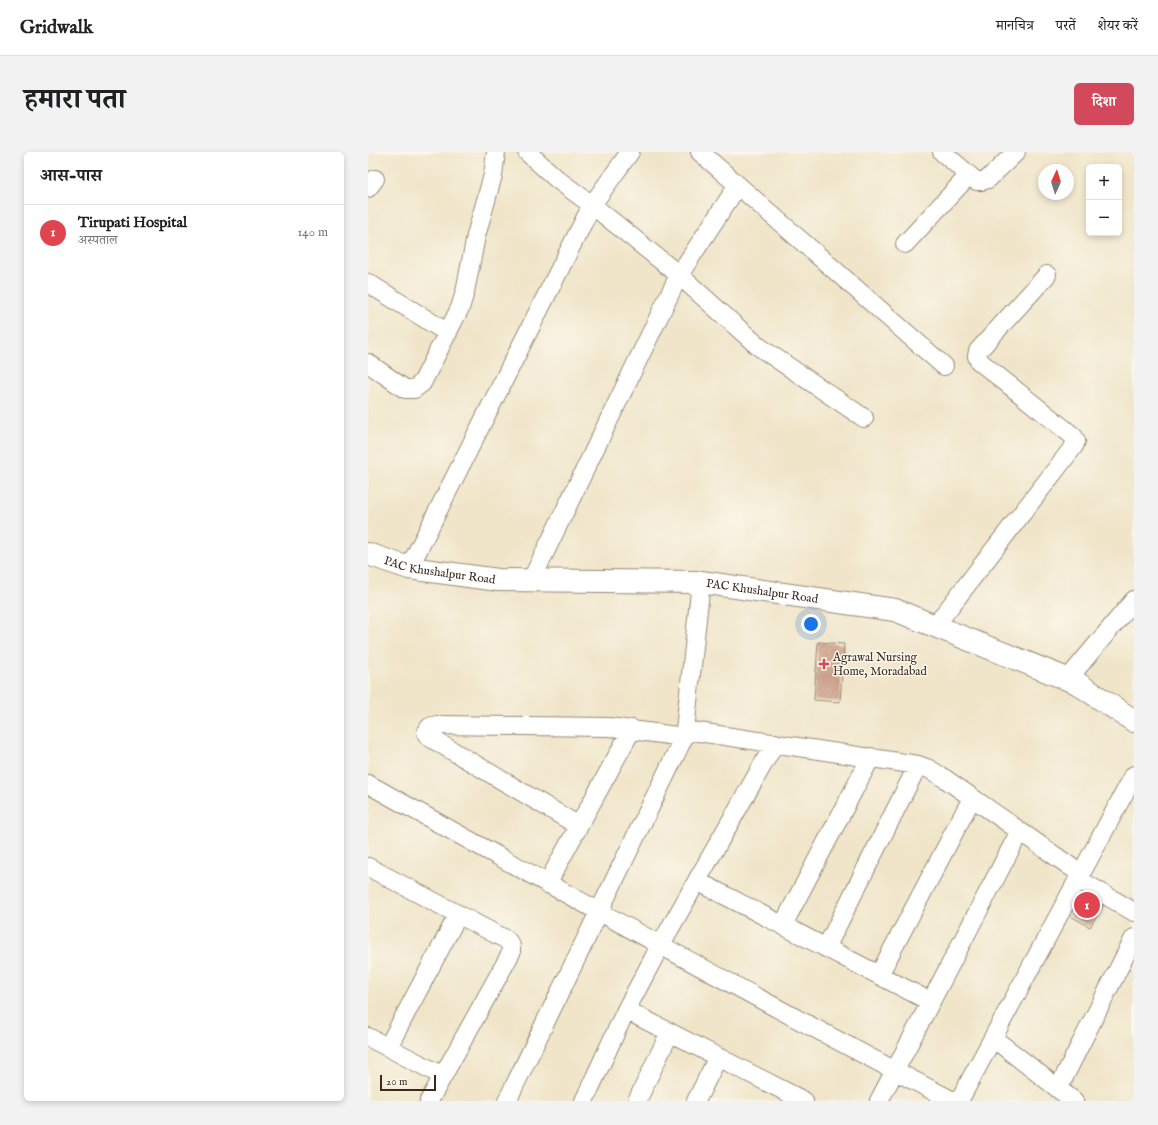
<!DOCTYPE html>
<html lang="hi">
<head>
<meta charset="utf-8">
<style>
	body { margin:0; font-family:"IM FELL English","Noto Serif Devanagari",serif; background:#f2f2f2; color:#202124 }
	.controls { position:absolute; right:12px; top:12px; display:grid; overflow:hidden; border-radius:6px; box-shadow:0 2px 6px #0003 }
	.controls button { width:36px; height:36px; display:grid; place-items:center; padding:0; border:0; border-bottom:1px solid #e0e0e0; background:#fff; color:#202124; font:20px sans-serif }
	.compass { position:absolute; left:670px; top:12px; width:36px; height:36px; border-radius:50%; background:#fff; box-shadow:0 2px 6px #0003; rotate:4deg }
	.scale { position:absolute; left:12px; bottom:10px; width:56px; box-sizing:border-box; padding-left:4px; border:2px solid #3b2a1e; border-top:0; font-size:11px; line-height:14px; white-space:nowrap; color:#3b2a1e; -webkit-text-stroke:3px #fbf7ec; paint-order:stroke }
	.you { position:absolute; left:443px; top:472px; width:14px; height:14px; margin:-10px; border:3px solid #fff; border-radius:50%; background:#1a73e8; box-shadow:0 0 0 6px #1a73e833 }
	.badge { display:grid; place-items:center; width:26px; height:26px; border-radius:50%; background:#d1495b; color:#fff; font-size:13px; font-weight:700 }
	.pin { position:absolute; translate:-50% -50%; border:2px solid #fff; box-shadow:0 1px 4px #0006 }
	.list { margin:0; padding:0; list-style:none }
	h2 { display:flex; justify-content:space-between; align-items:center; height:52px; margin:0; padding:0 16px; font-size:17px }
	h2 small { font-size:13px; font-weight:400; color:#757577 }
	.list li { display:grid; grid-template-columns:26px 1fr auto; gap:12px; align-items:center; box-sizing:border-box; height:56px; padding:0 16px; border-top:1px solid #e0e0e0 }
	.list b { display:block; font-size:15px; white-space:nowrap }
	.list p { margin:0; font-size:13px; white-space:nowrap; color:#757577 }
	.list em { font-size:13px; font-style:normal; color:#757577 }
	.map { position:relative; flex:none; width:766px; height:949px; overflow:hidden; border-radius:6px }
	header { display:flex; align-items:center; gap:24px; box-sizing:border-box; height:56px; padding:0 20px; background:#fff; border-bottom:1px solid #e0e0e0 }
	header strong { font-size:19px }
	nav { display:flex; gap:22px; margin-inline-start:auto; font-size:14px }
	.intro { display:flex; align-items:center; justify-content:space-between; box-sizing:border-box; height:96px; padding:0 24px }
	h1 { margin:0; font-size:28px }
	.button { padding:10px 18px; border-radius:6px; background:#d1495b; color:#fff; font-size:14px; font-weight:700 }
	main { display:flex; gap:24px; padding:0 24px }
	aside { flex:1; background:#fff; border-radius:6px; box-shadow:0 2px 6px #0003 }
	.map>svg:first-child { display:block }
</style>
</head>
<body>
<header>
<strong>Gridwalk</strong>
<nav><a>मानचित्र</a><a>परतें</a><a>शेयर करें</a></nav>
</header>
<div class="intro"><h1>हमारा पता</h1><a class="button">दिशा</a></div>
<main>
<aside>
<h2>आस-पास<small></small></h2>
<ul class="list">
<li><span class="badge" style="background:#e0444e">1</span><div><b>Tirupati Hospital</b><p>अस्पताल</p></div><em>140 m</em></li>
</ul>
</aside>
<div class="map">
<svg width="766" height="949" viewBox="0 0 766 949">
	<defs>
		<pattern id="building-hatch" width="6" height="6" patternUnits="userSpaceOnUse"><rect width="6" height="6" fill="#d0a48e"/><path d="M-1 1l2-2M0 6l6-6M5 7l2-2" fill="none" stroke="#aa8673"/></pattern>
	</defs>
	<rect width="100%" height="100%" fill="#fbf7ec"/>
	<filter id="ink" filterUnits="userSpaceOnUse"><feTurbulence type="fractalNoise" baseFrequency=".025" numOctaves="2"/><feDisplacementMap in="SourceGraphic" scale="8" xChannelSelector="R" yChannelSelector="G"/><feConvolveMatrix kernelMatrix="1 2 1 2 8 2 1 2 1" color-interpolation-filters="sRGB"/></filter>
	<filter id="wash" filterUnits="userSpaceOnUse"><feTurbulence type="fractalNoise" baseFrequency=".012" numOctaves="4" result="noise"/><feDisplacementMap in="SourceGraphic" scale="16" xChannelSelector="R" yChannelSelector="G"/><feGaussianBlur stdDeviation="0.9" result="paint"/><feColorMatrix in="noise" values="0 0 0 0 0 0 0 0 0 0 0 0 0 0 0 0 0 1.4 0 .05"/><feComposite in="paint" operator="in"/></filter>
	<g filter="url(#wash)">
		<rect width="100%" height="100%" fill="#f0e5c9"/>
		<g id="blocks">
			<!-- building -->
			<path fill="url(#building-hatch)" d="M450,490L476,492L472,550L446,548Z
				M718,734L739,747L722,775L701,763Z"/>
		</g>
	</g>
	<g filter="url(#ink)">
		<use href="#blocks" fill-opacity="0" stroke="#968874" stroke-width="1"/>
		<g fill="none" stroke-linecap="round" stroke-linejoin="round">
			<defs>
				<path id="minor" d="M262,0L224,53L311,123L390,194L496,266
					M332,0L576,214
					M574,0L608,29H614L620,27L648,0
					M0,36L7,27
					M537,92L601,23
					M0,131L80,181
					M0,211L37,237H46L54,231L92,156L97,140L108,84L125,23L128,0
					M41,416L224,53L190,28L159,0
					M163,429L311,123L370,33
					M567,474L706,294L708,289L705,284L611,209L609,204L610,199L679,123
					M700,527L766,448
					M317,578L550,613L561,617L576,626L713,722
					M0,632C194,740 388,847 585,949
					M211,674L61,585L58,581C60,575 63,574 69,573L241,575L316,585
					M0,715L139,788L143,794V801L61,949
					M710,727L766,760
					M329,729L563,850
					M179,732L264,577
					M415,773L503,605
					M458,796L550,613
					M511,823L604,646
					M258,858L436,949
					M0,885L75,924
					M625,886L706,949
					M20,895L90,763
					M690,937L766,786
					M139,949L316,585L317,578L333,430
					M216,949L258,858L292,794L407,591
					M269,949L302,880
					M328,949L350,905
					M511,949L652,679
					M591,949L766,623"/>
				<g id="major">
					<path id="s1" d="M0,402L41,416L130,428L333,430L527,458L709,531L766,569"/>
				</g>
			</defs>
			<!-- minor casing -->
			<use href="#minor" stroke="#968874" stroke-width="20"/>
			<!-- major casing -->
			<use href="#major" stroke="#968874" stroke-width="24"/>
			<!-- minor -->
			<use href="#minor" stroke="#fff" stroke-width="18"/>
			<!-- major -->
			<use href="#major" stroke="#fff" stroke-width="22"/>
		</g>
	</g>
	<!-- markers -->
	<path fill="#d1495b" stroke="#fbf7ec" stroke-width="1.5" d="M454 506h4v4h4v4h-4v4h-4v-4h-4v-4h4z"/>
	<g text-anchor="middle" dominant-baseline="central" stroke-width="3" stroke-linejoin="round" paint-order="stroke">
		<!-- street labels -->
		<g font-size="12" fill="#3b2a1e" stroke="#fbf7ec">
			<text stroke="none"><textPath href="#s1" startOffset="74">PAC Khushalpur Road</textPath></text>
			<text stroke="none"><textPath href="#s1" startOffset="398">PAC Khushalpur Road</textPath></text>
		</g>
		<!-- poi labels -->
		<g font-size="12" fill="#3b2a1e" stroke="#fbf7ec" text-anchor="start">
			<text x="465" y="505">Agrawal Nursing<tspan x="465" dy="14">Home, Moradabad</tspan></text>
		</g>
	</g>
</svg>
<div class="controls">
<button>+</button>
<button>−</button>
</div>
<svg class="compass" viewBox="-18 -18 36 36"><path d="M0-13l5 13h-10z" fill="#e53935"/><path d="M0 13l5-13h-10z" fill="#757577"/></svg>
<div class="scale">20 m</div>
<div class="you"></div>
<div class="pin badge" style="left:719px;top:753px;background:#e0444e">1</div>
</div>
</main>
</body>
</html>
